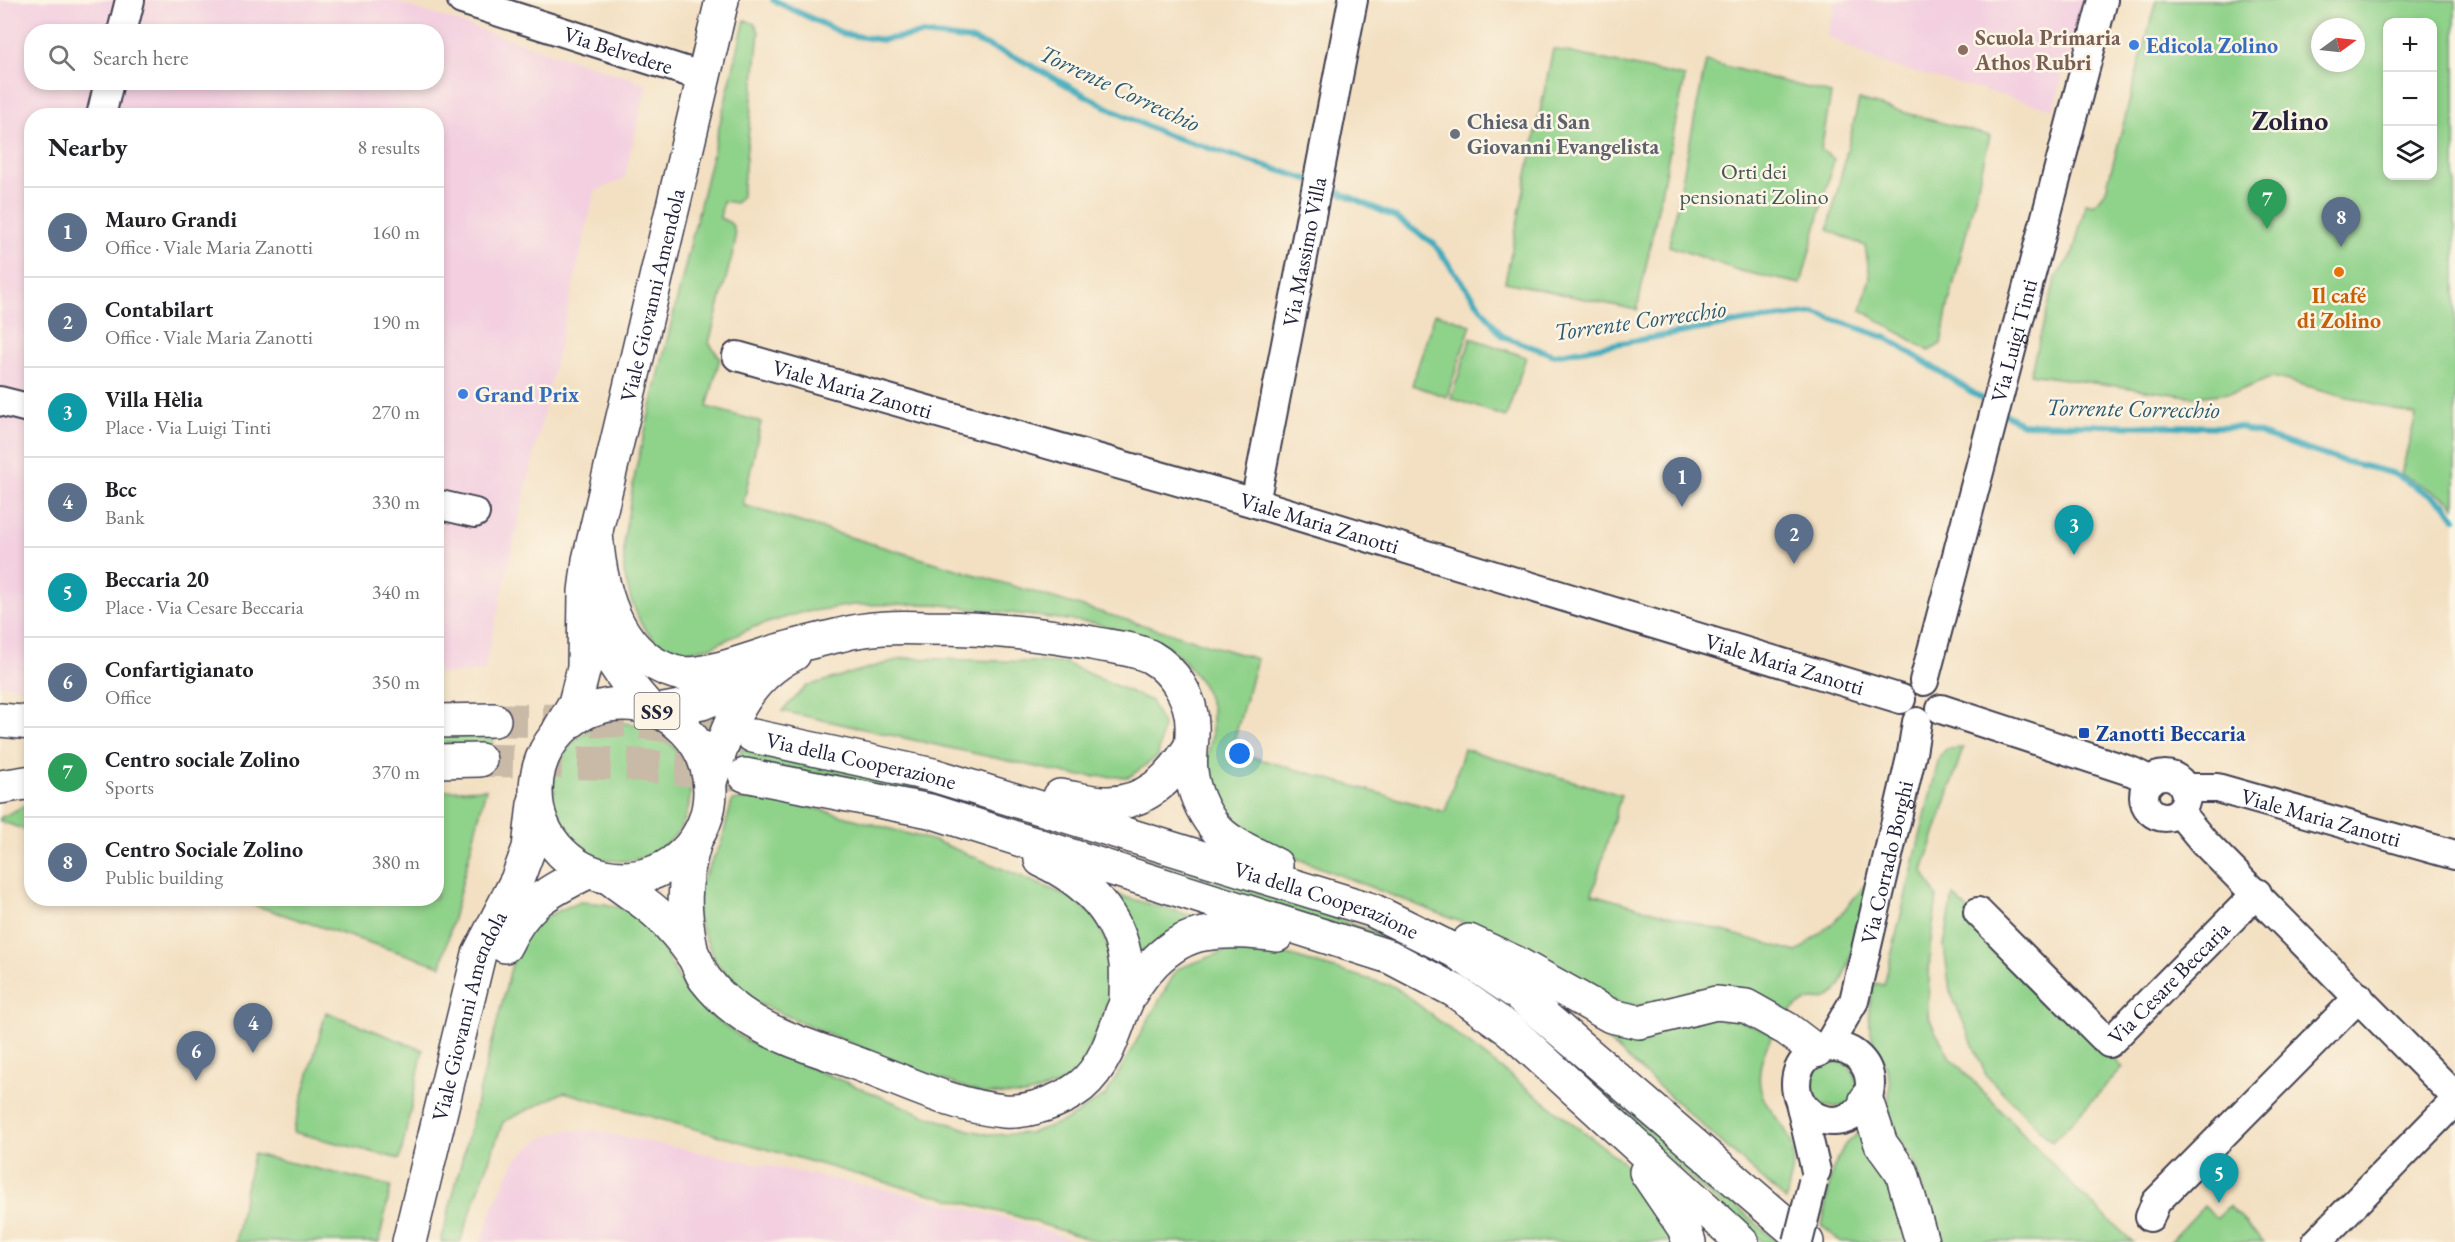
<!DOCTYPE html>
<html lang="en">
<head>
<meta charset="utf-8">
<style>
	body { margin:0; font-family:"EB Garamond",serif; background:#f2f2f2; color:#202124 }
	.controls { position:absolute; right:18px; top:18px; display:grid; overflow:hidden; border-radius:12px; box-shadow:0 3px 9px #0003 }
	.controls button { width:54px; height:54px; display:grid; place-items:center; padding:0; border:0; border-bottom:2px solid #e0e0e0; background:#fff; color:#202124; font:30px sans-serif }
	.compass { position:absolute; left:2311px; top:18px; width:54px; height:54px; border-radius:50%; background:#fff; box-shadow:0 3px 9px #0003; rotate:75deg }
	.you { position:absolute; left:1240px; top:754px; width:21px; height:21px; margin:-15px; border:4px solid #fff; border-radius:50%; background:#1a73e8; box-shadow:0 0 0 9px #1a73e833 }
	.badge { display:grid; place-items:center; width:39px; height:39px; border-radius:50%; background:#ea580c; color:#fff; font-size:20px; font-weight:700 }
	.pin { position:absolute; translate:-50% -50px; filter:drop-shadow(0 2px 3px #0008) }
	.pin::after { content:''; position:absolute; top:32px; width:21px; height:18px; background:inherit; clip-path:polygon(0 0,100% 0,50% 100%) }
	.list { margin:0; padding:0; list-style:none }
	h2 { display:flex; justify-content:space-between; align-items:center; height:78px; margin:0; padding:0 24px; font-size:26px }
	h2 small { font-size:20px; font-weight:400; color:#757577 }
	.list li { display:grid; grid-template-columns:39px 1fr auto; gap:18px; align-items:center; box-sizing:border-box; height:90px; padding:0 24px; border-top:2px solid #e0e0e0 }
	.list b { display:block; font-size:22px; white-space:nowrap }
	.list p { margin:0; font-size:20px; white-space:nowrap; color:#757577 }
	.list em { font-size:20px; font-style:normal; color:#757577 }
	.icon { flex:none; width:33px; height:33px; fill:none; stroke:currentColor; stroke-width:2; stroke-linecap:round; stroke-linejoin:round }
	.map { position:relative; flex:none; width:2455px; height:1242px; overflow:hidden }
	.search { position:absolute; background:#fff; box-shadow:0 3px 9px #0003; left:24px; top:24px; width:420px; height:66px; display:flex; align-items:center; gap:15px; box-sizing:border-box; padding:0 21px; border-radius:24px; color:#757577; font-size:22px }
	.panel { position:absolute; background:#fff; box-shadow:0 3px 9px #0003; left:24px; top:108px; width:420px; height:798px; border-radius:24px }
	.map>svg:first-child { display:block }
</style>
</head>
<body>
<div class="map">
<svg width="2455" height="1242" viewBox="0 0 2455 1242">
	<rect width="100%" height="100%" fill="#fcf5e5"/>
	<filter id="ink" filterUnits="userSpaceOnUse"><feTurbulence type="fractalNoise" baseFrequency=".0167" numOctaves="2"/><feDisplacementMap in="SourceGraphic" scale="12" xChannelSelector="R" yChannelSelector="G"/><feConvolveMatrix kernelMatrix="1 2 1 2 8 2 1 2 1" color-interpolation-filters="sRGB"/></filter>
	<filter id="wash" filterUnits="userSpaceOnUse"><feTurbulence type="fractalNoise" baseFrequency=".008" numOctaves="4" result="noise"/><feDisplacementMap in="SourceGraphic" scale="24" xChannelSelector="R" yChannelSelector="G"/><feGaussianBlur stdDeviation="1.35" result="paint"/><feColorMatrix in="noise" values="0 0 0 0 0 0 0 0 0 0 0 0 0 0 0 0 0 1.4 0 .05"/><feComposite in="paint" operator="in"/></filter>
	<g filter="url(#wash)">
		<rect width="100%" height="100%" fill="#f3e0c2"/>
		<!-- built -->
		<path fill="#f3cfe0" fill-rule="evenodd" d="M0,0H390L647,84L624,179L595,191L484,671L437,674L436,116H32L31,688L0,685ZM32,32H436V82H32Z
			M1837,0H2083L2054,109L1884,64L1827,36Z
			M566,1130L596,1131L907,1194L1017,1221L1079,1242H481L495,1202L516,1159L540,1139Z"/>
		<!-- green -->
		<path fill="#8fd28a" stroke="#587a62" stroke-width="1.5" fill-rule="evenodd" d="M2156,0H2455V507L2449,500L2401,474L2416,415L2273,377L2236,392L2195,397L2030,374L2056,277L2073,253L2086,203L2094,205L2106,190ZM2388,22H2432V176H2388ZM2320,27H2356V63H2320Z
			M745,20L755,24L759,32L742,196L736,203L723,201L720,218C736,224 735,228 735,244L709,343L720,358L707,407L761,422L743,505L1257,659L1231,751L1445,812L1464,749L1621,795L1592,894L1797,952L1835,921L1870,879C1864,902 1850,974 1837,990C1829,1001 1820,998 1808,1001C1799,1004 1792,1009 1786,1016L1759,995L1742,989L1643,1006L1620,1004L1515,943L1275,850L1236,831L1216,809L1205,766L1212,736V708L1203,685L1184,660L1159,642L1093,623L934,604L853,605L800,613L754,627L711,647L689,651L672,650L655,641L641,624L631,600L624,573V538L636,468Z
			M1553,49L1685,77L1637,310L1505,282Z
			M1706,61L1831,94L1821,150L1834,159L1801,284L1740,271L1669,246Z
			M1859,100L1990,136L1947,311L1941,344L1929,351L1861,310L1870,277L1865,246L1828,230Z
			M1435,313L1471,325L1447,397L1412,385Z
			M1471,338L1526,357L1506,417L1451,398Z
			M904,658L1065,663L1151,701L1163,725L1158,756L1129,777L1077,776L782,711L807,686Z
			M552 792a69 69 0 1 1 138 0a69 69 0 1 1-138 0Z
			M496,731L490,753L437,751L436,732Z
			M1963,748L1923,871L1937,897L1930,947L1928,1015L1936,1033L1951,1058L2080,1193L2133,1242H1938L1915,1164L1893,1128L1888,1108L1890,1082L1886,1066L1874,1046L1870,1027L1869,1008L1874,983L1884,985L1939,758L1946,749Z
			M741,749L775,751L927,788L924,801L739,761Z
			M486,789L441,966L235,899L436,898L437,791Z
			M746,799L803,805L938,842L1068,896L1095,916L1109,949V999L1082,1068L1060,1084L1026,1095L983,1094L896,1063L750,1000L715,961L699,923L693,897L721,844L732,801Z
			M28,804H31V832L0,821V818Z
			M1032,823L1289,902L1403,942L1458,974L1521,1016L1777,1242H1762L1516,1023L1030,832Z
			M1103,891L1204,919L1135,969Z
			M1953,895L2123,1068L2052,1142L1986,1075L1950,991L1944,946Z
			M580,902L605,904L629,910L656,935L686,992L711,1016L747,1041L922,1114L969,1130L991,1135L1030,1133L1067,1120L1106,1095L1177,969L1247,943L1395,987L1623,1162L1670,1229L1674,1242H1098L1019,1217L869,1178L564,1092L503,1122L460,1242H441L516,948C537,917 546,916 580,902Z
			M326,1012L423,1050L400,1159L293,1132Z
			M1579,1015L1731,1017L1773,1034C1762,1054 1753,1079 1765,1101C1773,1116 1787,1127 1792,1144C1797,1161 1789,1183 1786,1200Z
			M1811 1084a23 23 0 1 1 46 0a23 23 0 1 1-46 0Z
			M1861,1131L1892,1181L1906,1242H1841L1822,1226L1832,1171L1844,1146Z
			M253,1154L391,1186L379,1242H235Z
			M2204,1206L2216,1218L2229,1206L2264,1242H2170Z"/>
		<g fill="none" stroke-linecap="round" stroke-linejoin="round">
			<!-- stream -->
			<path stroke="#3dabbc" stroke-width="6" d="M773,0L844,34L882,40L923,34L973,40L1019,59L1116,112L1164,134L1310,180
				M1325,186L1395,217L1434,244L1502,336L1554,355L1740,322L1815,313L1887,338L1989,403
				M2002,412L2022,424L2239,427L2339,460L2392,473L2445,504L2455,518"/>
		</g>
	</g>
	<g filter="url(#ink)">
		<g fill="none" stroke-linecap="round" stroke-linejoin="round">
			<!-- highway-tunnel -->
			<path stroke="#c9baa7" stroke-width="33" stroke-dasharray="33 16" stroke-linecap="butt" d="M494,720L628,721L753,736
				M480,760L626,764L742,775"/>
			<defs>
				<g id="minor">
					<path id="s1" d="M462,0L704,77"/>
					<path d="M122,32L130,0"/>
					<path d="M101,116L109,82"/>
					<path id="s2" d="M737,356L1255,503L1901,699"/>
					<path d="M0,401L32,409"/>
					<path id="s3" d="M1255,503L1353,0"/>
					<path d="M436,504L475,513"/>
					<path id="s4" d="M1924,681L2103,0"/>
					<path d="M1941,709L2133,772L2151,781"/>
					<circle cx="2165" cy="796" r="21"/>
					<path id="s5" d="M2184,788H2217L2455,855"/>
					<path d="M2179,812L2204,842L2455,1096"/>
					<path id="s6" d="M1978,912L2109,1043L2257,893"/>
					<path id="s7" d="M1827,1047L1854,1001L1912,753L1917,722"/>
					<circle cx="1833" cy="1084" r="37"/>
					<path d="M1800,1102L1816,1171"/>
					<path d="M2150,1217L2156,1202L2359,997"/>
					<path d="M2317,1242L2455,1101"/>
				</g>
				<g id="major">
					<path d="M590,613C606,655 619,674 648,707"/>
					<circle cx="623" cy="791" r="87"/>
					<path id="s8" d="M559,730L575,703L584,668L585,591L589,560L722,0"/>
					<path d="M505,946C525,903 547,892 588,872"/>
					<path id="s9" d="M409,1242L479,954L517,880L529,848L534,804"/>
				</g>
				<g id="highway">
					<path d="M596,533C600,587 616,655 674,672C698,680 752,658 777,651C798,645 819,640 840,635C869,627 897,627 927,628C982,628 1038,633 1092,643C1111,647 1133,648 1151,657C1174,670 1192,699 1192,725C1193,741 1189,755 1191,771C1193,790 1202,811 1214,826C1228,844 1256,854 1276,865"/>
					<path d="M658,711L702,703L759,679"/>
					<path d="M0,720L32,723"/>
					<path d="M436,721L494,720"/>
					<path id="s10" d="M753,736L933,775L1372,910L1455,951L1517,993L1807,1242"/>
					<path d="M436,761L480,760"/>
					<path d="M745,775L930,811L1390,957L1455,991L1510,1030L1742,1242"/>
					<path d="M710,782C727,729 741,681 794,654"/>
					<path d="M0,787L32,782"/>
					<path d="M1060,796C1075,798 1091,803 1106,803C1145,804 1170,779 1189,749"/>
					<path d="M1041,860C1085,880 1120,914 1126,964C1127,977 1126,990 1126,1002"/>
					<path d="M610,878C626,891 646,902 661,917C672,928 684,942 693,955C698,963 700,972 705,979C718,996 735,1010 753,1021C784,1040 823,1051 858,1064C903,1081 956,1107 1004,1111C1028,1113 1062,1101 1081,1086C1103,1068 1113,1038 1122,1012C1135,978 1167,940 1204,934C1229,930 1252,932 1277,935"/>
					<path d="M1469,941L1514,962L1611,1016L1639,1022L1716,1003L1746,1006L1787,1029L1816,1051"/>
					<path d="M692,954C683,909 682,885 695,841"/>
					<path d="M1866,1100L1881,1144L1902,1173L1922,1242"/>
					<path d="M1646,1172L1684,1228L1689,1242"/>
				</g>
			</defs>
			<!-- minor casing -->
			<use href="#minor" stroke="#413e4f" stroke-width="32"/>
			<!-- major casing -->
			<use href="#major" stroke="#413e4f" stroke-width="36"/>
			<!-- highway casing -->
			<use href="#highway" stroke="#413e4f" stroke-width="36"/>
			<!-- minor -->
			<use href="#minor" stroke="#fff" stroke-width="28"/>
			<!-- major -->
			<use href="#major" stroke="#fff" stroke-width="33"/>
			<!-- highway -->
			<use href="#highway" stroke="#fff" stroke-width="33"/>
			<defs>
				<path id="minor-bridge" d="M1798,1242L1813,1182"/>
			</defs>
			<!-- minor-bridge casing -->
			<use href="#minor-bridge" stroke="#413e4f" stroke-width="32" stroke-linecap="butt"/>
			<!-- minor-bridge -->
			<use href="#minor-bridge" stroke="#fff" stroke-width="28"/>
		</g>
	</g>
	<!-- markers -->
	<g fill="#3f7fe0" stroke="#fcf5e5" stroke-width="2">
		<circle cx="2134" cy="45" r="6"/>
		<circle cx="463" cy="394" r="6"/>
	</g>
	<circle fill="#8d6e63" stroke="#fcf5e5" stroke-width="2" cx="1963" cy="50" r="6"/>
	<circle fill="#6b7280" stroke="#fcf5e5" stroke-width="2" cx="1455" cy="134" r="6"/>
	<circle fill="#e8710a" stroke="#fcf5e5" stroke-width="2" cx="2339" cy="272" r="6"/>
	<rect fill="#1a4fb4" stroke="#fcf5e5" stroke-width="2" x="2078" y="727" width="12" height="12" rx="3"/>
	<g text-anchor="middle" dominant-baseline="central" stroke-width="5" stroke-linejoin="round" paint-order="stroke">
		<!-- shield labels -->
		<rect fill="#fcf5e5" stroke="#63616e" stroke-width="1.5" x="634.5" y="693" width="45" height="36" rx="4.5"/>
		<g font-size="21" font-weight="bold" fill="#22223b">
			<text x="657" y="711">SS9</text>
		</g>
		<!-- education labels -->
		<g font-size="22" font-weight="bold" fill="#785e54" stroke="#fcf5e5" text-anchor="start">
			<text x="1975" y="37">Scuola Primaria<tspan x="1975" dy="25">Athos Rubri</tspan></text>
		</g>
		<!-- shop labels -->
		<g font-size="22" font-weight="bold" fill="#366cbe" stroke="#fcf5e5" text-anchor="start">
			<text x="2146" y="45">Edicola Zolino</text>
			<text x="475" y="394">Grand Prix</text>
		</g>
		<!-- street labels -->
		<g font-size="22" fill="#22223b" stroke="#fcf5e5">
			<text stroke="none"><textPath href="#s1" startOffset="164">Via Belvedere</textPath></text>
			<text stroke="none"><textPath href="#s3" startOffset="256">Via Massimo Villa</textPath></text>
			<text stroke="none"><textPath href="#s8" startOffset="448">Viale Giovanni Amendola</textPath></text>
			<text stroke="none"><textPath href="#s4" startOffset="352">Via Luigi Tinti</textPath></text>
			<text stroke="none"><textPath href="#s2" startOffset="120">Viale Maria Zanotti</textPath></text>
			<text stroke="none"><textPath href="#s2" startOffset="606">Viale Maria Zanotti</textPath></text>
			<text stroke="none"><textPath href="#s2" startOffset="1092">Viale Maria Zanotti</textPath></text>
			<text stroke="none"><textPath href="#s10" startOffset="111">Via della Cooperazione</textPath></text>
			<text stroke="none"><textPath href="#s5" startOffset="141">Viale Maria Zanotti</textPath></text>
			<text stroke="none"><textPath href="#s7" startOffset="196">Via Corrado Borghi</textPath></text>
			<text stroke="none"><textPath href="#s10" startOffset="597">Via della Cooperazione</textPath></text>
			<text stroke="none"><textPath href="#s6" startOffset="270">Via Cesare Beccaria</textPath></text>
			<text stroke="none"><textPath href="#s9" startOffset="234">Viale Giovanni Amendola</textPath></text>
		</g>
		<!-- worship labels -->
		<g font-size="22" font-weight="bold" fill="#5b616d" stroke="#fcf5e5" text-anchor="start">
			<text x="1467" y="121">Chiesa di San<tspan x="1467" dy="25">Giovanni Evangelista</tspan></text>
		</g>
		<!-- park labels -->
		<g font-size="22" fill="#435753" stroke="#fcf5e5">
			<text x="1754" y="171">Orti dei<tspan x="1754" dy="25">pensionati Zolino</tspan></text>
		</g>
		<!-- food labels -->
		<g font-size="22" font-weight="bold" fill="#c56008" stroke="#fcf5e5">
			<text x="2339" y="295">Il café<tspan x="2339" dy="25">di Zolino</tspan></text>
		</g>
		<!-- transit labels -->
		<g font-size="22" font-weight="bold" fill="#164399" stroke="#fcf5e5" text-anchor="start">
			<text x="2096" y="733">Zanotti Beccaria</text>
		</g>
		<!-- water labels -->
		<g font-size="24" font-style="italic" fill="#2d596f" stroke="#fcf5e5">
			<text transform="translate(1120 88) rotate(25)">Torrente Correcchio</text>
			<text transform="translate(1640 320) rotate(-8)">Torrente Correcchio</text>
			<text transform="translate(2133 408) rotate(1)">Torrente Correcchio</text>
		</g>
		<!-- district labels -->
		<g font-size="28" font-weight="bold" fill="#22223b" stroke="#fcf5e5">
			<text x="2290" y="120">Zolino</text>
		</g>
	</g>
</svg>
<div class="controls">
<button>+</button>
<button>−</button>
<button><svg class="icon" aria-label="layers" viewBox="0 0 24 24"><path d="M12 4l9 5-9 5-9-5zM3 14l9 5 9-5"/></svg></button>
</div>
<svg class="compass" viewBox="-18 -18 36 36"><path d="M0-13l5 13h-10z" fill="#e53935"/><path d="M0 13l5-13h-10z" fill="#757577"/></svg>
<div class="you"></div>
<div class="pin badge" style="left:1682px;top:507px;background:#5c6f8a">1</div>
<div class="pin badge" style="left:1794px;top:564px;background:#5c6f8a">2</div>
<div class="pin badge" style="left:2074px;top:555px;background:#0f9aa8">3</div>
<div class="pin badge" style="left:253px;top:1053px;background:#5c6f8a">4</div>
<div class="pin badge" style="left:2219px;top:1203px;background:#0f9aa8">5</div>
<div class="pin badge" style="left:196px;top:1081px;background:#5c6f8a">6</div>
<div class="pin badge" style="left:2267px;top:229px;background:#2e9e5b">7</div>
<div class="pin badge" style="left:2341px;top:247px;background:#5c6f8a">8</div>
<div class="search"><svg class="icon" aria-label="search" viewBox="0 0 24 24"><circle cx="10" cy="10" r="6"/><path d="M15 15l6 6"/></svg>Search here</div>
<section class="panel">
<h2>Nearby<small>8 results</small></h2>
<ul class="list">
<li><span class="badge" style="background:#5c6f8a">1</span><div><b>Mauro Grandi</b><p>Office · Viale Maria Zanotti</p></div><em>160 m</em></li>
<li><span class="badge" style="background:#5c6f8a">2</span><div><b>Contabilart</b><p>Office · Viale Maria Zanotti</p></div><em>190 m</em></li>
<li><span class="badge" style="background:#0f9aa8">3</span><div><b>Villa Hèlia</b><p>Place · Via Luigi Tinti</p></div><em>270 m</em></li>
<li><span class="badge" style="background:#5c6f8a">4</span><div><b>Bcc</b><p>Bank</p></div><em>330 m</em></li>
<li><span class="badge" style="background:#0f9aa8">5</span><div><b>Beccaria 20</b><p>Place · Via Cesare Beccaria</p></div><em>340 m</em></li>
<li><span class="badge" style="background:#5c6f8a">6</span><div><b>Confartigianato</b><p>Office</p></div><em>350 m</em></li>
<li><span class="badge" style="background:#2e9e5b">7</span><div><b>Centro sociale Zolino</b><p>Sports</p></div><em>370 m</em></li>
<li><span class="badge" style="background:#5c6f8a">8</span><div><b>Centro Sociale Zolino</b><p>Public building</p></div><em>380 m</em></li>
</ul>
</section>
</div>
</body>
</html>
